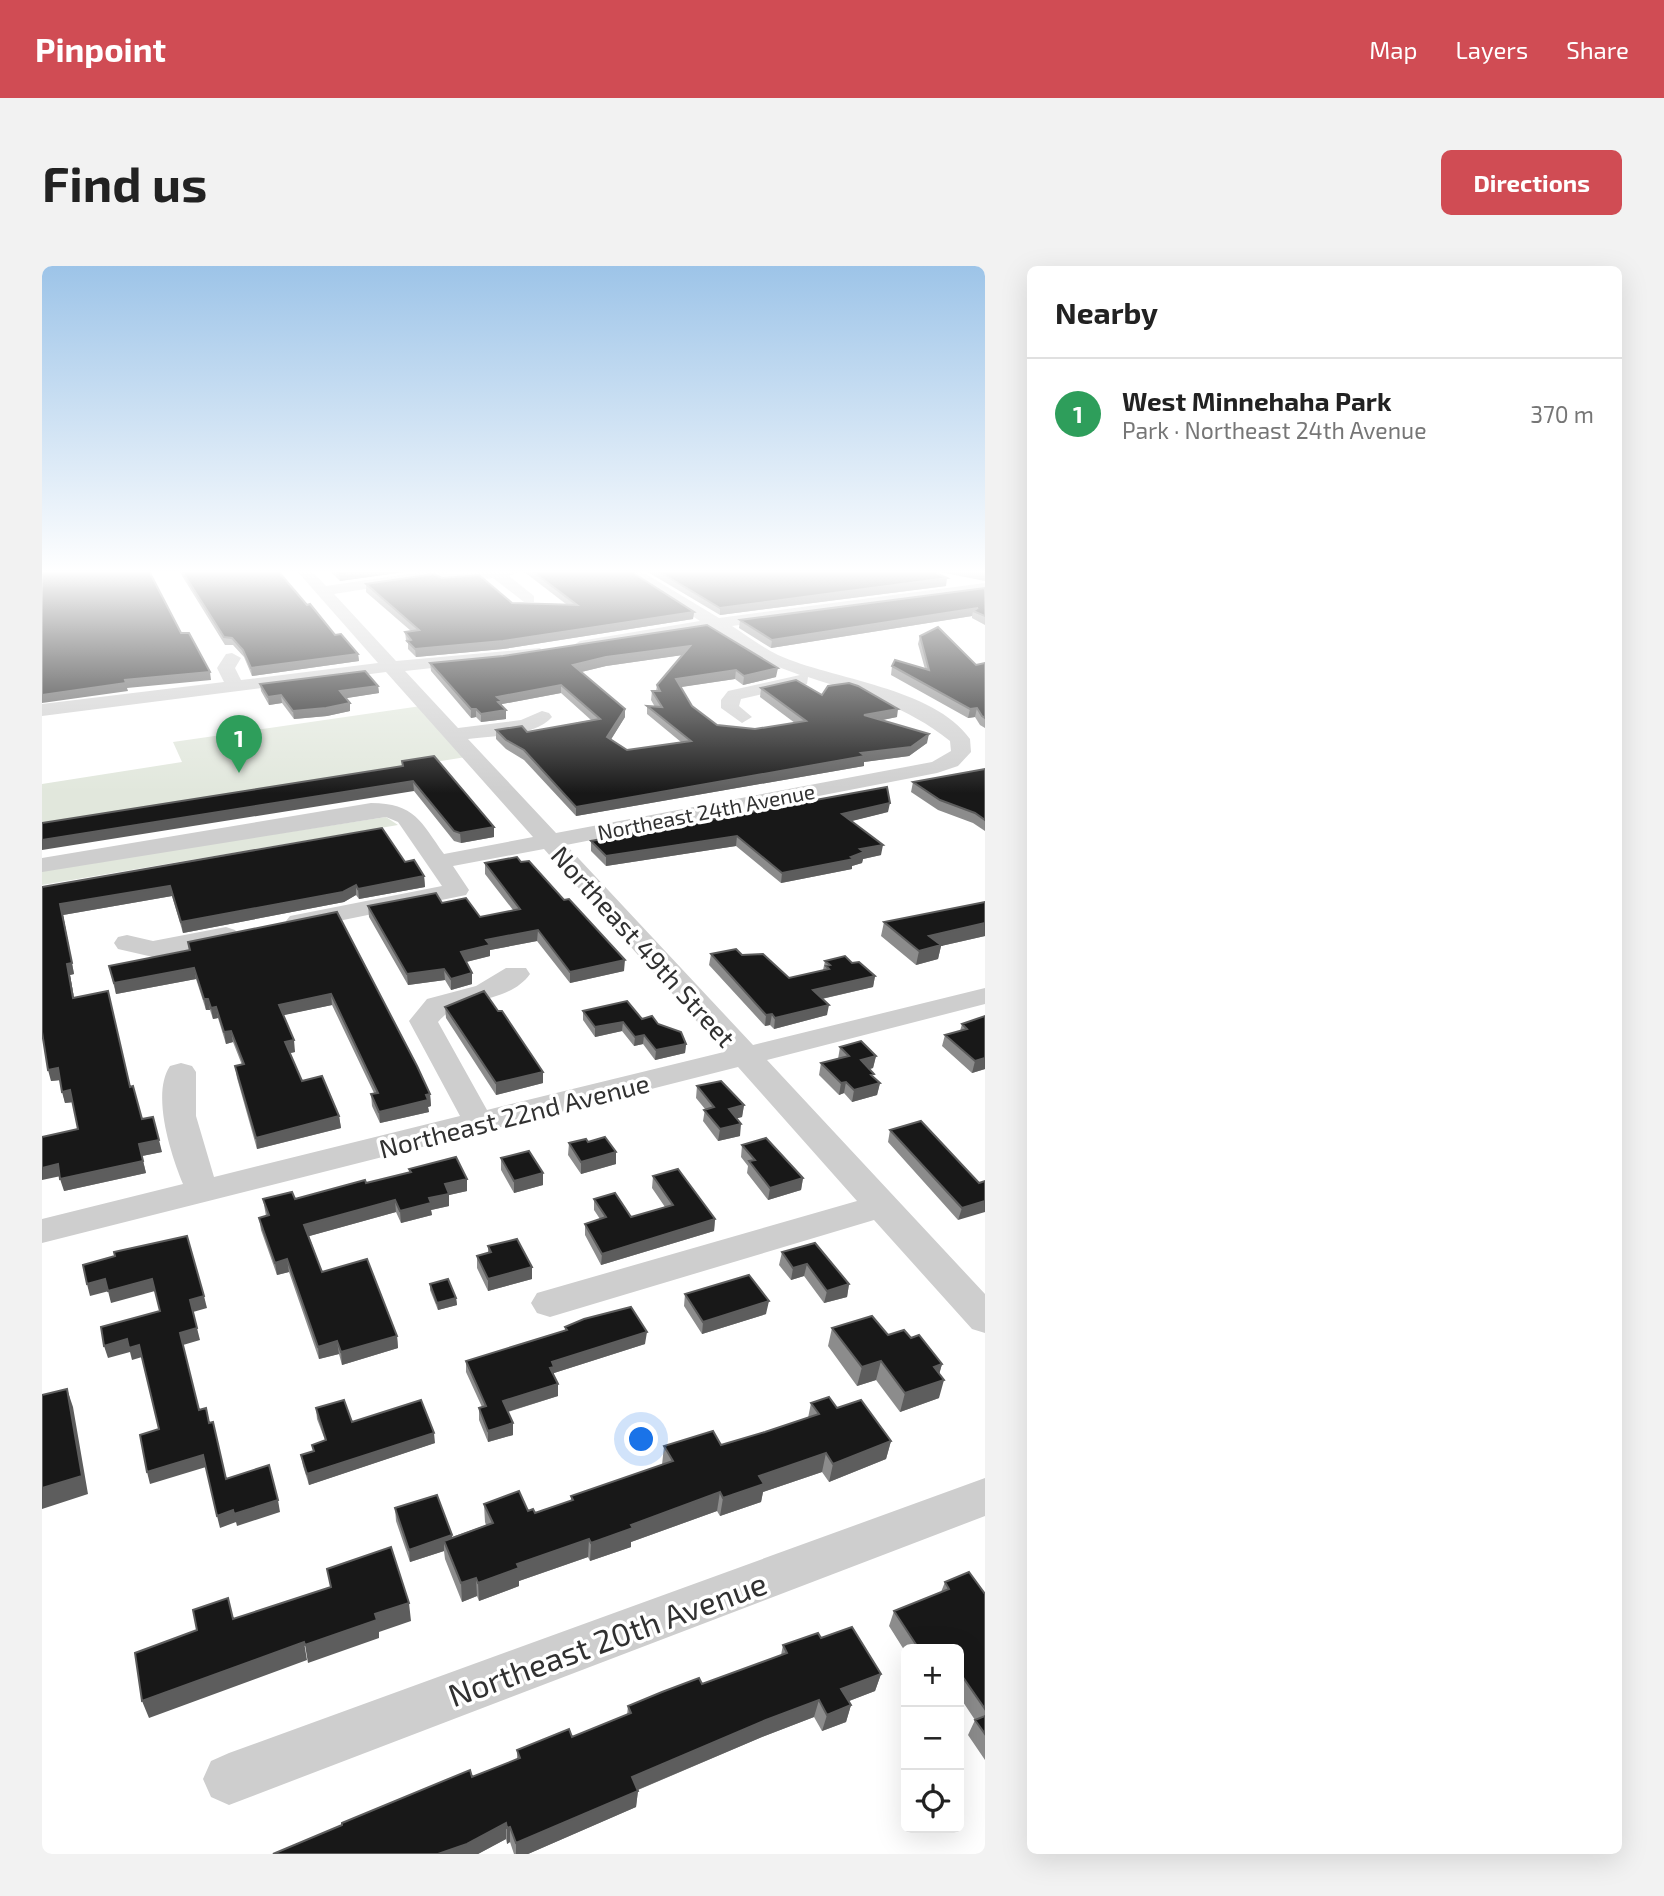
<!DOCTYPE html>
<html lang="en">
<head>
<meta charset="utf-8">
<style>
	body { margin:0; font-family:"Exo 2",sans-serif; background:#f2f2f2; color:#222 }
	.controls { position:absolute; right:21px; bottom:21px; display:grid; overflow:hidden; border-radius:10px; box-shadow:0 7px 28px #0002 }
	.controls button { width:63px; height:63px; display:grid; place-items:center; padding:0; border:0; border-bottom:2px solid #e0e0e0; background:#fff; color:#222; font:35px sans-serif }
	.you { position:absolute; left:600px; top:1174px; width:24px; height:24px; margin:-18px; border:5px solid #fff; border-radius:50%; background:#1a73e8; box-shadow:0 0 0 10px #1a73e833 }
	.badge { display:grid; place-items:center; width:46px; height:46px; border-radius:50%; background:#d04c54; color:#fff; font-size:23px; font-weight:700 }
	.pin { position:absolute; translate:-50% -58px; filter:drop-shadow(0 2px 4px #0008) }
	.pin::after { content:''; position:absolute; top:37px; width:24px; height:21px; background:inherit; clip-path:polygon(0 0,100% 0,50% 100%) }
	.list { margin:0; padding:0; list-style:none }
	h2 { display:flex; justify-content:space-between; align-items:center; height:91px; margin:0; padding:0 28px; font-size:30px }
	h2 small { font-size:23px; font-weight:400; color:#767676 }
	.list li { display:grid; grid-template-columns:46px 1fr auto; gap:21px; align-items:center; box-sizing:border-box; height:112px; padding:0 28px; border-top:2px solid #e0e0e0 }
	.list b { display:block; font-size:26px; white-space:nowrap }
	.list p { margin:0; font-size:23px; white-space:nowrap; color:#767676 }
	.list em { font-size:23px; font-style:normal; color:#767676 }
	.icon { flex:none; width:38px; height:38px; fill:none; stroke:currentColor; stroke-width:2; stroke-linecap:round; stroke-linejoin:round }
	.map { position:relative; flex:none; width:943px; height:1588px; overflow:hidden; border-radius:10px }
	header { display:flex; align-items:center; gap:42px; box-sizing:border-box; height:98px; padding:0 35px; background:#d04c54; color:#fff }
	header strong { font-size:33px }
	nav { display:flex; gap:38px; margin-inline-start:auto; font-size:24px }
	.intro { display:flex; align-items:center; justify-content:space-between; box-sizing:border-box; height:168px; padding:0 42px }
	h1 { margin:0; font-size:49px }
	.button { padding:18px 32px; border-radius:10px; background:#d04c54; color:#fff; font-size:24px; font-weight:700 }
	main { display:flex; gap:42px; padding:0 42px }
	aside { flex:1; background:#fff; border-radius:10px; box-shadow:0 7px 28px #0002 }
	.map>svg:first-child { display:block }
</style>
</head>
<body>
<header>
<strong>Pinpoint</strong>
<nav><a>Map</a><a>Layers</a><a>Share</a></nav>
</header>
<div class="intro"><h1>Find us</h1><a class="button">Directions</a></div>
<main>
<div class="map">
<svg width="943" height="1588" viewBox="0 0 943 1588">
	<rect width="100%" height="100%" fill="#fff"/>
	<!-- green -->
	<path fill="#e1e7dc" d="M379,440L424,491L0,559V518L140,496L131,476Z
		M344,551L356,559L0,619V604Z"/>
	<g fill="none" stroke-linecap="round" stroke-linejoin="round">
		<!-- minor -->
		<path fill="#cecece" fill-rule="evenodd" d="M255,305H270L284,320L386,305H406L404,308L480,305L467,310L492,330V336H482L451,312L400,317L393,312L292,328L354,395L498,382L501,386L492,391L363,405L416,462L479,454L500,445L507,447L510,451C493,471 450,469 426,473L514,567L890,496L909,485L908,475C865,440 818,428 766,411L765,418L699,433L697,440L710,451L700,457L679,442V434L686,425L758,409L723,396L671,363L532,384L530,380L538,375L658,355L582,305H599L677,352L943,317V327L690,360C705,370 720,381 736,389C791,414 891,421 928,473L929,486L916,500L895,507L524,579L711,779L943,722V738L725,794L943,1028V1067L930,1063L832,954L508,1051L495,1047L489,1037L495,1027L815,935L696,801L0,977V953L141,918C129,889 109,828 128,800L139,797L150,800L154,806V850L172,911L418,850L367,755L385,733L434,720L464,702H484L488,708C466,739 418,729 396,756L445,844L682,786L502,583L411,600L427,624L424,629L257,663L248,660L244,655L248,650L400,620L356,556L344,551L0,606V592L329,537C373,537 379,556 402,588L491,571L344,406L0,450V438L182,416L175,402L184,388L190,387L199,392L193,402L199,414L336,397Z
			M184,661L193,664L197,669L193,674L111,691L76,683L72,677L76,671L85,669L111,675Z
			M943,1212V1250L187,1539L169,1531L161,1513L169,1495L187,1487Z"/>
	</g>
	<!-- wall -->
	<path fill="#8c8c8c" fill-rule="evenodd" d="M137,305H236L265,339L293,369L316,388L317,395L210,410L202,391L191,379H183Z
		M288,305H369L298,315Z
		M481,305H588L652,346L651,353L461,383L374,391L366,383V377L364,374L363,366L369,365L324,326V318L400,312L470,337L524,338Z
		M604,305H890L904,320L678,349Z
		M893,305H943V315Z
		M943,322V359L930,352V350L729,382L697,362L698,354Z
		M665,359L734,411L701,419L693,413L638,421L650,440L675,459L713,463L753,457L718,431L719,422L780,429L855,451L840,454L885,477L867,490L822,496V500L534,550L482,494L464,483L454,473V464L485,466L549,454L519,427L460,438V441L464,444V453L439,456L434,451L429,452L389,405L388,397L461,390ZM640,389L615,419L614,425H610L609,434L613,441L605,440V448L639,476L585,484L569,473L583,451L539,406L564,400Z
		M878,370L934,399L943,397V462L938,459L933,451L926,452L849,409L850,400L883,403L876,378Z
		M218,418L336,420L337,427L304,432L308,445L285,450L252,453L240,437L227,439L219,425Z
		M361,500L452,561V571L419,577L412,575L372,525Z
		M943,503V565L931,557L896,544L869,526L871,516Z
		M846,546L809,555L839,589L821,593L820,597L810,600V603L739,617L694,580L564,600L549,585V575Z
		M363,596L382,610L383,621L317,633L314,629L302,636L141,667L130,630L21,649L32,708L28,709L32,732L88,821L100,853L120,886L100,890L104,907L22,925L36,863L31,836L23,837L18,814L9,815L0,621Z
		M443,597L582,705L528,717L495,675L448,684V690L424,696L430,707V718L409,724L403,714L366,719L327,651L326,640L400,637L438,651L471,644L443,608Z
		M943,636V670L899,680L896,693L874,699L839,670L842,656Z
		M295,646L388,828L389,840L386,841L387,846L338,857L330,840L329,828L332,827L290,739L241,749L253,786L248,787L260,815L297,850L299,862L215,883L195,812L193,800L200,799L191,776L184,778L176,752L171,753L168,744H164L154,713L74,728L67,700L147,685L146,676Z
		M669,688L700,689L747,712L781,704L783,695L810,697L833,710L831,721L780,733L785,749L732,763L728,759L723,760L667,699Z
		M403,741L501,817L454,829L404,752Z
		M541,745L600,753L616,758L644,778L643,787L613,794L601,778L592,780L580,765L553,771L541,754Z
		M943,750V803L930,807L900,780L903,769L918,765L920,758Z
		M798,781L834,790L831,802L828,803L832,812L838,817L835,829L810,836L802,827L797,829L777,809L779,797L796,793Z
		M655,820L702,839L700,851L695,852L698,870L676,875L661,855L663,843L654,832Z
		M848,864L937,917L916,954L846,876Z
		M546,876L574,898L539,908L526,889L527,877Z
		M700,879L761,912L759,924L726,934L705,907L706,900L699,891Z
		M459,892L501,907V919L472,927L459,904Z
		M367,903L425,913V925L407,929V940L389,944L390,949L359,957L354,946L267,970L280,1006L355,1070L356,1082L300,1099L297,1088L277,1093L247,1006L235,1009L219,964L217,952L224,950L221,933H253L367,907Z
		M611,910L673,953L672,965L559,999L543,969V958L558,953L552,944V933L589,951L623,941L610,922Z
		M446,980L490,1013L446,1025L435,1002V990L446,987Z
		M740,986L807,1018L805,1031L782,1037L762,1010L749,1014L737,999Z
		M388,1018L414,1032L415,1039L396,1044L388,1024Z
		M643,1028L724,1048L660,1068L642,1040Z
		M523,1061L603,1078L512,1107V1110L516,1118V1130L466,1146L471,1169L446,1176L437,1154V1142L440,1141L424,1106V1095L523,1065Z
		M790,1062L869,1072L900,1098L897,1108V1132L858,1146L834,1114L815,1120L786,1080Z
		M769,1137L795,1142L849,1175L844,1193L787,1216L780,1206L721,1226L719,1236L678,1250L675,1245L589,1276V1281L548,1295L546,1291L477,1315V1320L437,1335L435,1330L420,1336L403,1293L402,1285L368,1296L354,1255L353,1242L410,1271L444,1259L443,1256L442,1238L493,1247L529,1235V1230L620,1199L622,1180L679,1179L723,1166L766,1152Z
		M274,1142L310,1156L393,1177L267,1219L261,1200L259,1189L271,1185L270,1179L283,1174L275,1153Z
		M903,1316L943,1328V1494L926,1469L933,1454L917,1430V1383H864V1387L847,1360L852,1345L899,1326Z
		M779,1372L839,1408L833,1425L807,1435L809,1439L804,1456L780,1465L772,1451L720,1471L596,1524L594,1541L486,1588H472L468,1576L465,1578L464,1573L436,1588H231L475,1493V1484L530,1471L585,1449L586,1440L660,1418L739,1389L741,1379Z"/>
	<!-- shaded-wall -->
	<path fill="#5d5d5d" d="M325,305H369L298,315V309Z
		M905,312L904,320L678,349V342Z
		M936,342L931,345L930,350L729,382L730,374Z
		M652,346L651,353L461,383L374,391L373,383Z
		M648,380V388L564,400L531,408V399L564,391Z
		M316,388L317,395L210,410L209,402Z
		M736,402L734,411L701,419L702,410Z
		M694,404L693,413L633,422L634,413Z
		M168,406L169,414L85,422L86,425L0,437V429L83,414Z
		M519,419V427L460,438V444L456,445L455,431Z
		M336,420L337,427L299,433L298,425Z
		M239,429L240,437L227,439L226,431Z
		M308,437V445L285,450L252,453L251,445Z
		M935,442L933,451L926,452L928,443Z
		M429,443H434V451L429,452Z
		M583,443V451L565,480V471Z
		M856,443L855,451L821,458L822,449Z
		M464,444V453L439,456V448Z
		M887,468L885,477L867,490L822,496V500L534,550V541L819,487Z
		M371,515L372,525L0,584V574Z
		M848,537L846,546L798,558L800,548Z
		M452,561V571L419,577L418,567Z
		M695,570L694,580L564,600V590Z
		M841,579L839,589L821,593L820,597L810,600V603L739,617L740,607L809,591L818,583Z
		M382,610L383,621L317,633L316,623Z
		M314,619V629L302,636L141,667L139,656Z
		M128,620L130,630L21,649L32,708L28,709L34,743L25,698L18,638Z
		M943,657V670L899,680L896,693L874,699L877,685L887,670Z
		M496,664L495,675L448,684V690L420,697L419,686L444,674Z
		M583,694L582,705L528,717V706Z
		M152,702L154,713L74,728L72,717Z
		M402,703L403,714L366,719L365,708Z
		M430,707V718L409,724V713Z
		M833,710L831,721L770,735L771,724Z
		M289,728L290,739L238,750L237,739Z
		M162,733H166L168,744H164Z
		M787,739L785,749L732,763L733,752Z
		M174,741L176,752L171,753L169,742Z
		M730,748L728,759L723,760L724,749Z
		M581,756L580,765L553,771V761Z
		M189,765L191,776L184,778L182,766Z
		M602,769L601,778L592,780L593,771Z
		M252,774L253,786L244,788L243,776Z
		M644,778L643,787L613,794L614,784Z
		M834,790L831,802L816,806L819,794Z
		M943,792V803L930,807L933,795Z
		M16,802L19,814L9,815L6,804Z
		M501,806V817L454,829V817Z
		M804,816L802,827L797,829L799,817Z
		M838,817L835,829L810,836L812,824Z
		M28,824L32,836L23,837L20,826Z
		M388,828L389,840L386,841L387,846L338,857L337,846Z
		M702,839L700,851L685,855L687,843Z
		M297,850L299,862L215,883L214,872Z
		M699,858L698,870L676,875L678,863Z
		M117,874L120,886L100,890L97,878Z
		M574,886V898L539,908V896Z
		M101,895L104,907L22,925L18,913Z
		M16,898L19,910L0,914V902Z
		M501,907V919L472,927V915Z
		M761,912L759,924L726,934L728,922Z
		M425,913V925L407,929V940L389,944L390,949L359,957L358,945L387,932L403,918Z
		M353,934L354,946L264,971L262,959Z
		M943,935V946L916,954L920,942Z
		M673,953L672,965L559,999L560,988Z
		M245,993L247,1006L235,1009L233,997Z
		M765,998L762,1010L749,1014L751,1002Z
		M490,1001V1013L446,1025V1013Z
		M63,1013L67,1025L48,1030L45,1018Z
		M110,1013L113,1025L69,1037L66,1025Z
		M807,1018L805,1031L782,1037L785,1025Z
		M162,1030L165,1042L151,1046L148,1034Z
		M414,1032L415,1039L396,1044L395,1037Z
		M727,1035L724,1048L660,1068L661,1056Z
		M155,1062L158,1074L141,1079L138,1067Z
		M605,1066L603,1078L512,1107V1113L508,1102L510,1096Z
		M355,1070L356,1082L300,1099L299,1086Z
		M85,1073L97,1079L100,1091L90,1094L88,1086L66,1092L62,1080Z
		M295,1075L297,1088L277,1093L276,1081Z
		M839,1095L834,1114L815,1120L820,1101Z
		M900,1098L895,1116L892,1101Z
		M902,1114L897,1132L858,1146L863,1127Z
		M516,1118V1130L461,1147V1135Z
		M25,1123L31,1141L46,1228L0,1243V1222Z
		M471,1157V1169L446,1176V1165Z
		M392,1167L393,1177L267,1219L265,1208Z
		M849,1175L844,1193L787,1216L791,1198Z
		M784,1187L780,1206L721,1226L719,1236L678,1250L681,1232L717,1210Z
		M161,1189L164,1201L108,1218L105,1206Z
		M678,1226L675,1245L589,1276V1281L548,1295L549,1277L589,1259Z
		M236,1234L238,1246L195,1260L192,1248Z
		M191,1244L194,1256L178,1262L175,1250Z
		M410,1269L411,1282L402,1275V1285L368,1296L367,1284Z
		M547,1273L546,1291L477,1315V1320L437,1335L436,1317L475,1298Z
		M434,1312L435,1330L420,1336L419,1317Z
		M367,1337L369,1355L337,1366V1372L266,1397L263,1379L333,1348Z
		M262,1376L265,1394L107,1452L100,1435Z
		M839,1408L833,1425L794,1440L799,1423Z
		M777,1434L772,1451L720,1471L588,1527L590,1511L724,1454Z
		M809,1439L804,1456L780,1465L785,1449Z
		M596,1525L594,1541L486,1588H474V1577Z
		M464,1557V1573L436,1588H396Z
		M468,1561V1576L465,1578V1562Z"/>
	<!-- building -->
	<path fill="#181818" stroke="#5d5d5d" stroke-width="2" fill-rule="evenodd" d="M0,305H107L139,367H147L168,406L83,414L84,417L0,429Z
		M140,305H236L265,339L268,338L293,369L299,368L316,388L209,402L201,384L190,372L182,371Z
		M294,305H325L298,309Z
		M490,305H588L652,346L461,375L373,383L365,375L369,374L363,366L377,364L324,318L392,308L400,312L437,309L470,337L535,339Z
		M616,305H890L905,312L678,342Z
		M943,322V350L931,345L936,342L730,374L698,354Z
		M665,359L736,402L702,410L694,404L634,413L650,440L675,459L713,463L764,455L719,422L754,414L780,429L786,420L807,417L816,420L856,443L822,449L887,468L869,481L819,487L823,490L534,541L482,484L464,474L454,464L480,460L485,466L558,453L519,419L455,431L460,435L456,436L464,444L439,448L434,443H429L388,397L461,390ZM648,380L615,419L618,425H610L620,441L605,440L649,475L585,484L565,471L583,443L531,399L564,391Z
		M896,361L934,399L943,397V452L940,450L935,442L928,443L850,400L853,394L887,404L878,370Z
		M323,405L336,420L298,425L308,437L284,442L251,445L239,429L226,431L218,418Z
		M392,490L452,561L418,567L412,565L371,515L0,574V557L361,500L360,495Z
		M943,503V554L933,547L898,534L871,516Z
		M845,521L848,537L800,548L841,579L818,583L822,586L809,591L812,593L740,607L695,570L564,590L549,575Z
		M340,562L363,596L372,594L382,610L316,623L314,619L301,626L139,656L128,620L18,638L30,697L25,698L31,732L66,725L88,821L91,820L100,853L111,851L117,874L97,878L101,895L18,913L16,898L0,902V871L36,863L28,824L20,826L16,802L6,804L0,766V621Z
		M475,591L479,596L487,595L522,634L527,633L583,694L528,706L496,664L444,674L448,679L419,686L430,707L409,713L402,703L365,708L326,640L394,627L400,637L424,632L438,651L478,643L443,597Z
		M943,636V657L887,670L899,679L877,685L842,656Z
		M295,646L375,800L388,828L384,829L386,834L337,846L329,828L336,827L289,728L237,739L252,774L243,776L260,815L280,810L297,850L214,872L193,800L202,798L189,765L182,766L174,741L169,742L166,733H162L152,702L72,717L67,700L148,684L146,676Z
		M694,683L700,689L721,688L747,712L787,703L784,700L788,699L783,695L803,690L810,697L817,696L833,710L771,724L787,739L733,752L730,748L724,749L669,688Z
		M442,725L456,745H460L501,806L454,817L403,741Z
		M585,735L600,753L610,750L616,758L639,766L644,778L614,784L602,769L593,771L581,756L553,761L541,745Z
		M943,750V792L933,795L903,769L925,763L920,758Z
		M819,775L834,790L819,794L832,808L829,809L838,817L812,824L804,816L799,817L779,797L807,790L798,781Z
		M679,815L702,839L687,843L699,858L678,863L662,844L672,841L655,820Z
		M879,855L937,917L943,915V935L920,942L848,864Z
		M563,871L574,886L539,896L527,877L544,873L546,876Z
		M724,872L761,912L728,922L707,895L713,894L700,879Z
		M487,885L501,907L472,915L459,892Z
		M414,891L425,913L403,918L407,928L387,932L389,937L358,945L353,934L262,959L280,1006L325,993L355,1070L299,1086L295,1075L276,1081L245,993L233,997L217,952L227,949L221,933L250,926L253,933L323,914L324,917L369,906L367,903Z
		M636,903L673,953L560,988L543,958L564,951L552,933L573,927L589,951L631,939L611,910Z
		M145,970L162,1030L148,1034L155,1062L138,1067L157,1144L164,1142L167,1157L171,1156L184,1213L227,1199L236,1234L192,1248L191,1244L175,1250L161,1189L105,1206L98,1169L117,1163L97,1079L87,1082L85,1073L62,1080L59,1061L118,1045L110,1013L66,1025L63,1013L45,1018L41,999L73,990L72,986Z
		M475,973L490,1001L446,1013L435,990L449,986L446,980Z
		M773,977L807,1018L785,1025L765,998L751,1002L740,986Z
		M707,1009L727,1035L661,1056L643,1028Z
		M406,1013L414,1032L395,1037L388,1018Z
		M589,1041L605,1066L510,1096L512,1101L508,1102L516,1118L461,1135L471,1157L446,1165L437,1142L444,1140L424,1095L525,1064L523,1061L542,1053Z
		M830,1050L846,1069L862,1064L869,1072L877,1069L900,1098L892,1101L902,1114L863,1127L839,1095L820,1101L790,1062Z
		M25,1123L40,1210L0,1222V1129Z
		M787,1131L795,1142L819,1134L849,1175L791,1198L784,1187L717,1210L722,1218L681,1232L678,1226L589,1259L591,1262L549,1277L547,1273L475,1298L477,1302L436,1317L434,1312L419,1317L402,1275L451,1257L442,1238L477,1225L486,1245L491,1243L493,1247L531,1234L529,1230L631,1195L622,1180L671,1165L679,1179L723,1166L777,1148L769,1137Z
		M302,1134L310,1156L379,1134L392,1167L265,1208L259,1189L272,1185L270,1179L284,1174L274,1142Z
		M395,1229L410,1269L367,1284L353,1242Z
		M349,1281L367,1337L333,1348L335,1354L263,1379L262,1376L100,1435L93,1387L155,1364L151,1344L186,1332L191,1353L289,1321L285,1303Z
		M927,1306L943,1328V1443L920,1410L917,1411V1383H877L852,1345L907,1323L903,1316Z
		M810,1361L839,1408L799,1423L809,1439L785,1449L777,1434L724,1454L590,1511L596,1525L474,1577L468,1561L465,1562L464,1557L425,1578L396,1588H231L300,1559V1557L428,1504L430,1511L478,1492L475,1484L527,1463L530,1471L589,1447L586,1440L620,1426L657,1412L660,1418L745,1387L741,1379L776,1367L779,1372Z
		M943,1450V1468L933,1454Z"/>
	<!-- sky -->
	<linearGradient id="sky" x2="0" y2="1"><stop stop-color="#9dc4e8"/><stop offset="0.58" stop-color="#fff"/><stop offset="1" stop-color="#fff" stop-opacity="0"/></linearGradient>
	<rect width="943" height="527" fill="url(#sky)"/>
	<g text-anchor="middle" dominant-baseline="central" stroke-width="7" stroke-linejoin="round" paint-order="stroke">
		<!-- far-street labels -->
		<g font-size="21" fill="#313131" stroke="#fff">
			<text transform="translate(664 545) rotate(-11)">Northeast 24th Avenue</text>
		</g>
		<!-- street labels -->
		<g font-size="26" fill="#313131" stroke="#fff">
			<text transform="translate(602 680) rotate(48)">Northeast 49th Street</text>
			<text transform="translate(472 849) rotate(-14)">Northeast 22nd Avenue</text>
		</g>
		<!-- near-street labels -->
		<g font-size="32" fill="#313131" stroke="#fff">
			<text transform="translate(565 1372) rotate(-20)">Northeast 20th Avenue</text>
		</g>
	</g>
</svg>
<div class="controls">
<button>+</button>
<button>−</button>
<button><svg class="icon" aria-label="locate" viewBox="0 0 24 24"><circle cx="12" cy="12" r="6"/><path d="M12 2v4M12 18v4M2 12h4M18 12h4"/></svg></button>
</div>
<div class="you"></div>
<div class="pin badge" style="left:197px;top:507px;background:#2e9e5b">1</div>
</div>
<aside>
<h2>Nearby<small></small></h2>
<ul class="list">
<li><span class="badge" style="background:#2e9e5b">1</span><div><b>West Minnehaha Park</b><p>Park · Northeast 24th Avenue</p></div><em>370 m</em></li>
</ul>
</aside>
</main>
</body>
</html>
